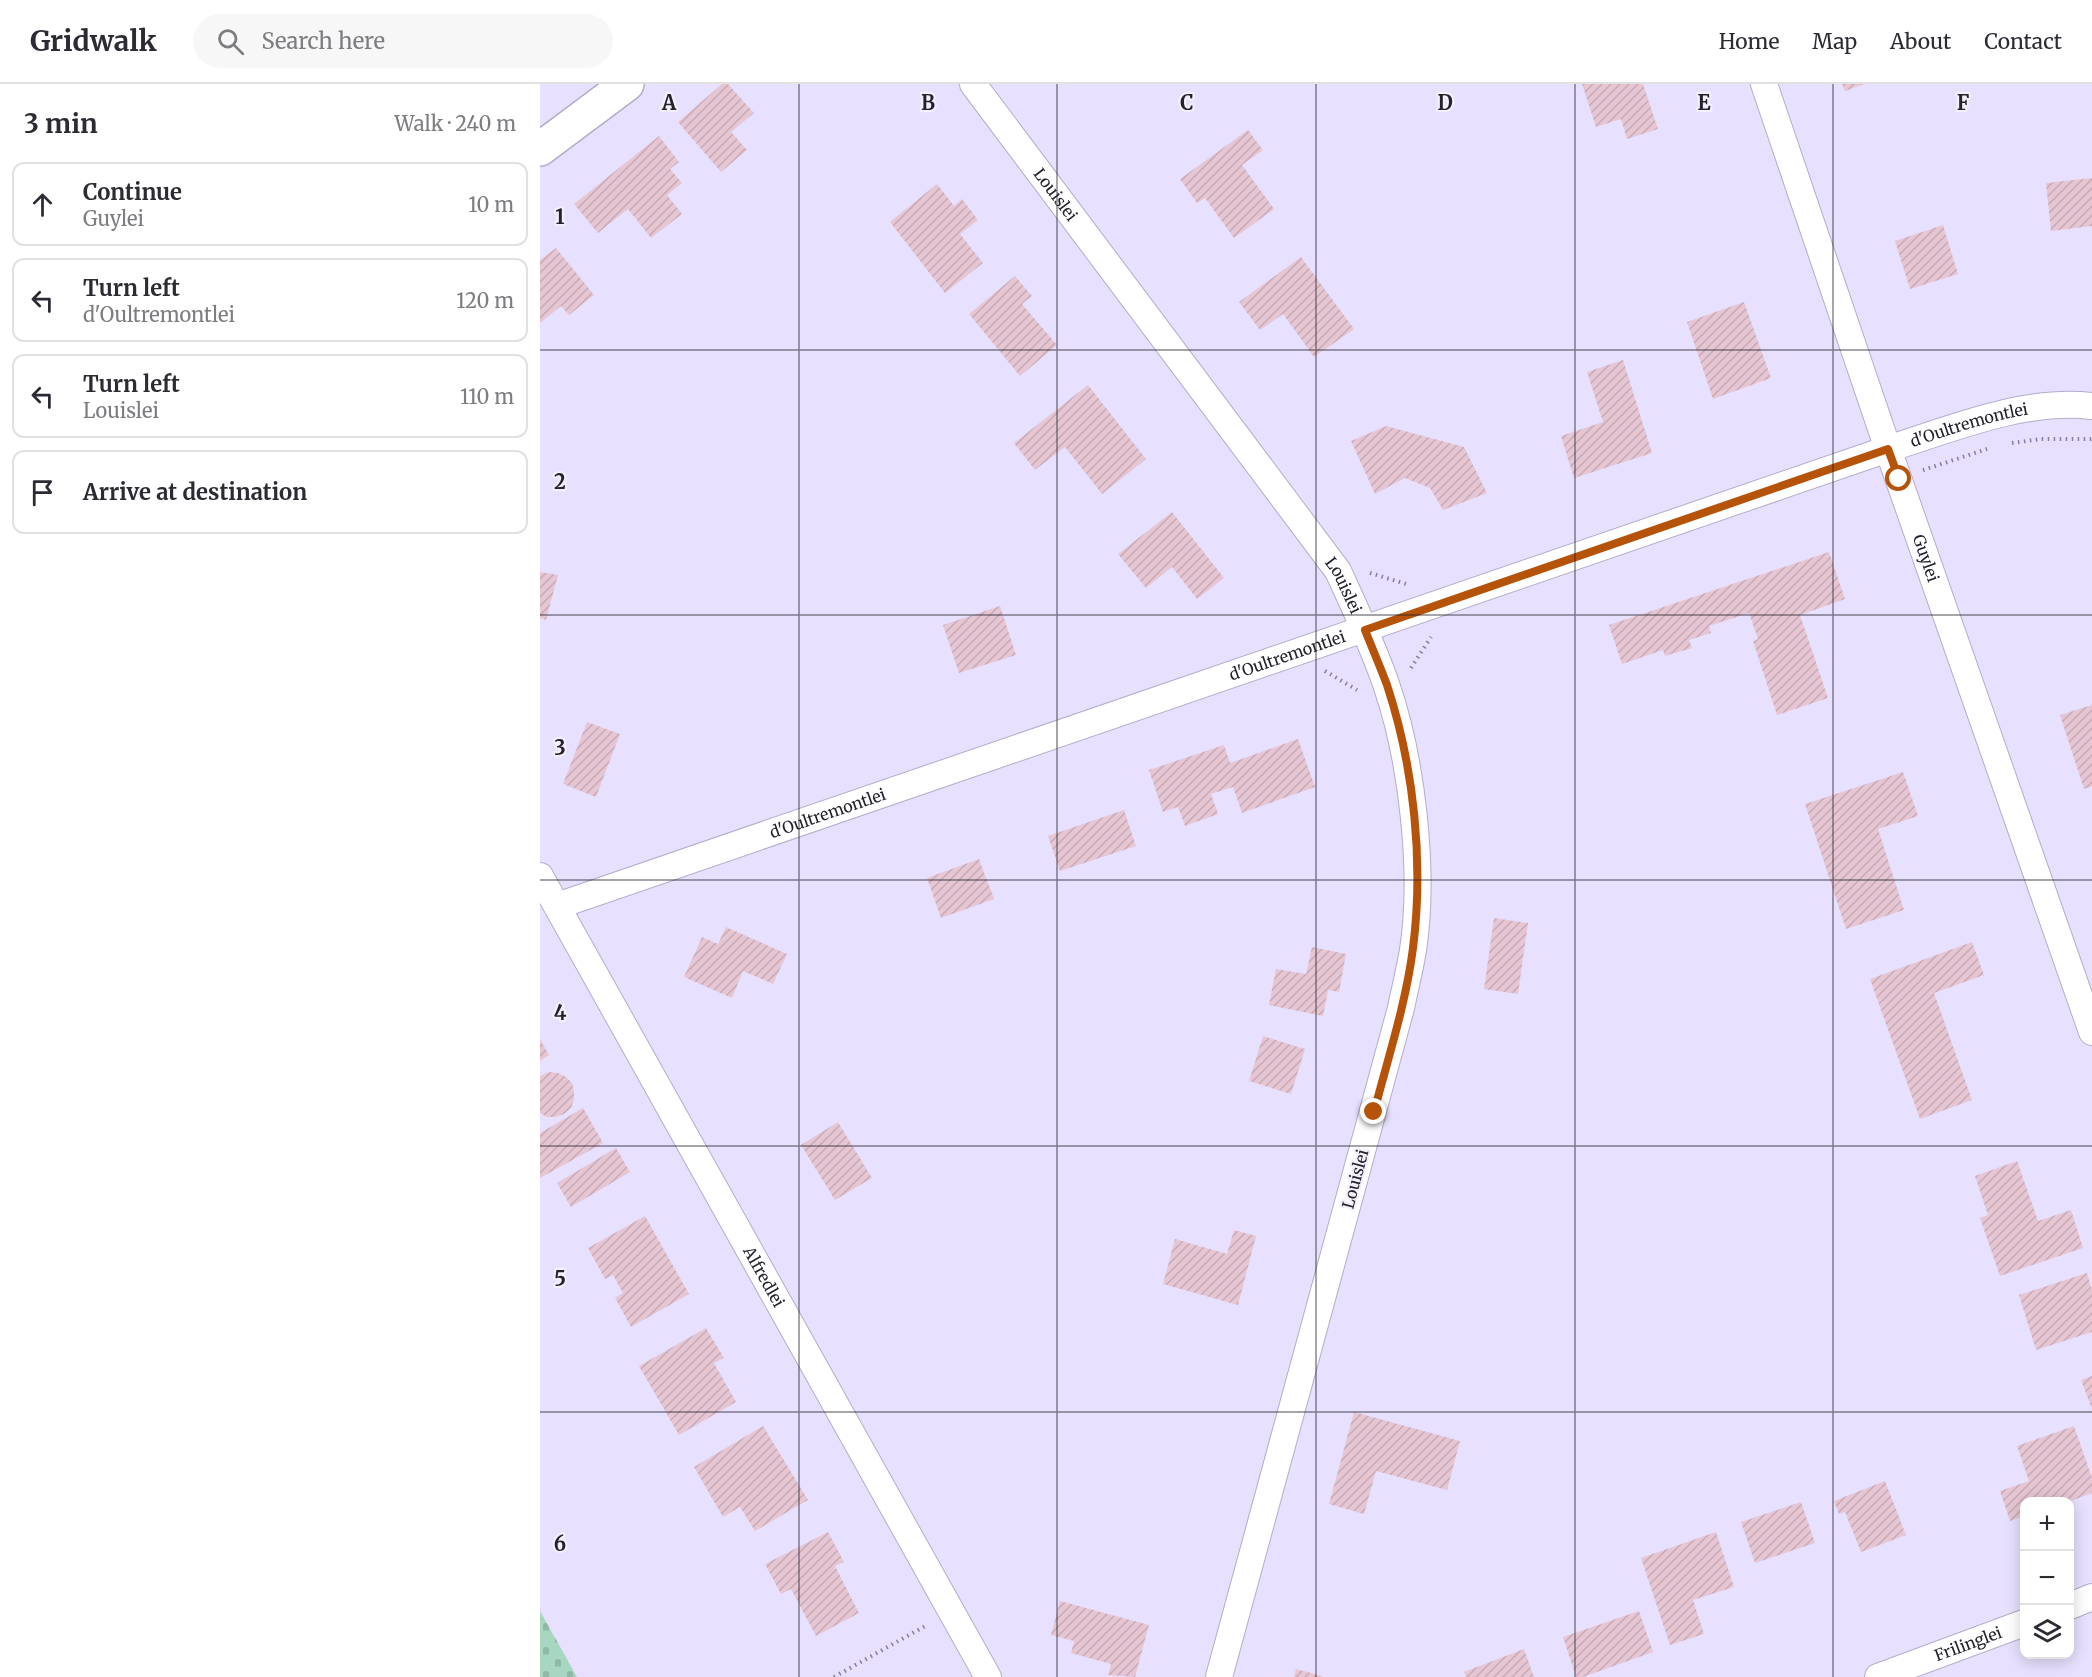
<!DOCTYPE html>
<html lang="en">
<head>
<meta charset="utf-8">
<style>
	body { margin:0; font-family:Merriweather,serif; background:#f7f7f7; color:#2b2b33 }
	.controls { position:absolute; right:18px; bottom:18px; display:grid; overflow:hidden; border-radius:12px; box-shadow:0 3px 15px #0003 }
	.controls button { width:54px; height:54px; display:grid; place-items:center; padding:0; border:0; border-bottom:2px solid #e1e1e2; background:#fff; color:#2b2b33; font:30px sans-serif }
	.stop { position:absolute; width:18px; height:18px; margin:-14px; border:4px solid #b45309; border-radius:50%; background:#fff }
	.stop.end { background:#b45309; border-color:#fff; box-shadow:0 2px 6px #0008 }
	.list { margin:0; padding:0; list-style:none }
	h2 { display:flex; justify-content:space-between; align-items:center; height:78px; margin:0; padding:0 24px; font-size:26px }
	h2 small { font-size:20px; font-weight:400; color:#7c7c81 }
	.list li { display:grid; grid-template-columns:39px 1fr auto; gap:18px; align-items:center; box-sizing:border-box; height:84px; margin:0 12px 12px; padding:0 12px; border:2px solid #e1e1e2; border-radius:12px }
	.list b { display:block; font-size:22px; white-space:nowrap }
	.list p { margin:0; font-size:20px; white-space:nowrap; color:#7c7c81 }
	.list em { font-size:20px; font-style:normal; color:#7c7c81 }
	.icon { flex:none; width:33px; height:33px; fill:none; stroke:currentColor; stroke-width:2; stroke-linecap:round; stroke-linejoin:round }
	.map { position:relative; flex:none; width:1552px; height:1593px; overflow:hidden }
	header { display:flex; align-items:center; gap:36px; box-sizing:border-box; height:84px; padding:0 30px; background:#fff; border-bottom:2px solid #e1e1e2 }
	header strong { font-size:28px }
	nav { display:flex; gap:33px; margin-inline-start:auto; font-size:21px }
	.search { width:420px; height:54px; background:#f7f7f7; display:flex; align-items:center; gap:15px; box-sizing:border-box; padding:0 21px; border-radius:33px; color:#7c7c81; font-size:22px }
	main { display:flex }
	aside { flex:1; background:#fff }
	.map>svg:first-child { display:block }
</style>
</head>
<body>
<header>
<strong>Gridwalk</strong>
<div class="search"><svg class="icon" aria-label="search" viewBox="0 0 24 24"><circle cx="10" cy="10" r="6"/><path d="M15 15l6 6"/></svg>Search here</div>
<nav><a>Home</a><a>Map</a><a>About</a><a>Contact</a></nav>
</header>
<main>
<aside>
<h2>3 min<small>Walk · 240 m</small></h2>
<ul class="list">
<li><svg class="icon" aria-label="ahead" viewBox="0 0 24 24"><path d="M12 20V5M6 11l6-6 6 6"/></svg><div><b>Continue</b><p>Guylei</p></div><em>10 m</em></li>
<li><svg class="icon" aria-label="left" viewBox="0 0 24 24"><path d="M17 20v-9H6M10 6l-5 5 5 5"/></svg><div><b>Turn left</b><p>d'Oultremontlei</p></div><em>120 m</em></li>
<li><svg class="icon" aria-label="left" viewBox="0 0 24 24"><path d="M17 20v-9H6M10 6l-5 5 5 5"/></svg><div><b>Turn left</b><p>Louislei</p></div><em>110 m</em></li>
<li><svg class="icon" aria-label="arrive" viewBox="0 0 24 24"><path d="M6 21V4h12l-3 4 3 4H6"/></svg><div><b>Arrive at destination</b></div></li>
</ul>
</aside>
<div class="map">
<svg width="1552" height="1593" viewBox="0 0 1552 1593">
	<defs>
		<pattern id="cemetery-stones" width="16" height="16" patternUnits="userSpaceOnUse" patternTransform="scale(1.5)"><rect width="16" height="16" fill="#a7d7c0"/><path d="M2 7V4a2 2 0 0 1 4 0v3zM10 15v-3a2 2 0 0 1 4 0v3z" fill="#90b8a5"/></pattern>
		<pattern id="building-hatch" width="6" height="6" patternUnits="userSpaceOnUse" patternTransform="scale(1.5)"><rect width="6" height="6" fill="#e7c6d4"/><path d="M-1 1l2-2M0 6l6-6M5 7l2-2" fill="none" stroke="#c6aab6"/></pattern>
	</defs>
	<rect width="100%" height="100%" fill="#e7e0fe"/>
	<!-- cemetery -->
	<path fill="url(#cemetery-stones)" d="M0,1527L37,1593H0Z"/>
	<!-- building -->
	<path fill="url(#building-hatch)" d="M182,0H188L214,29L191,48L207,66L181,88L138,38Z
		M1042,0H1103L1118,45L1087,55L1081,35L1056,43Z
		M1302,0H1324L1305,7Z
		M708,46L723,66L702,81L734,125L694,154L665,114L657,119L640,95Z
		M119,52L139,78L130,85L142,99L127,111L142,130L111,154L88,125L58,149L34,120Z
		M1552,94V142L1511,147L1506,99Z
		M397,100L414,122L422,115L438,136L420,150L443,179L405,209L350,138Z
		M1403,141L1418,190L1370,205L1355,157Z
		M16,164L54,211L29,231L21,222L0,239V176Z
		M761,173L814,245L774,273L743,230L720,246L699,218Z
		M475,192L492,212L482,220L517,261L480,292L429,230Z
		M1204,218L1231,294L1173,315L1147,238Z
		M1083,276L1112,369L1034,394L1021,352L1063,338L1047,288Z
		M548,301L606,375L562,410L525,363L495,386L474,359Z
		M846,342L924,363L947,409L903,426L890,404L865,394L835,410L811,357Z
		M632,428L684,494L657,515L632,483L606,504L578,470Z
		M1289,468L1305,515L1260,531L1288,614L1237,631L1213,557L1218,555L1209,529L1169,542L1171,549L1149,556L1152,564L1125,572L1123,566L1082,580L1069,541Z
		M0,488L18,491L6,536L0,534Z
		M460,522L476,571L419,589L403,541Z
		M1552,621V702L1544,705L1520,631Z
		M47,638L80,650L56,713L23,700Z
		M758,655L775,703L702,729L693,703L671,710L678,730L645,742L638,723L623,728L609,686L684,661L690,679Z
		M1363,688L1378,732L1338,745L1364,826L1306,845L1265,720Z
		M584,726L596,762L520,787L508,752Z
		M439,775L454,815L401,834L387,794Z
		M954,834L988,839L978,910L944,905Z
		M186,843L247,870L233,900L203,887L192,914L144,893L162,853L178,860Z
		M1432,858L1444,891L1394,909L1432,1016L1380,1035L1330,895Z
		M772,863L806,870L799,908L788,906L783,932L729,921L736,885L766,890Z
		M723,952L765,965L751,1010L709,997Z
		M0,955L9,971L0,977Z
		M9,988L18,989L26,993L32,999L34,1008V1016L31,1024L24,1030L16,1033H7L0,1029V992Z
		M43,1024L63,1059L0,1094V1049Z
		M298,1038L332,1094L295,1116L261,1061Z
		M76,1064L90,1088L31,1123L17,1099Z
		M1477,1077L1498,1137L1531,1126L1543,1164L1460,1192L1440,1134L1448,1131L1435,1092Z
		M105,1132L149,1210L91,1243L75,1214L83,1209L73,1191L65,1195L48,1164Z
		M694,1146L716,1152L698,1221L623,1200L635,1155L687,1170Z
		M1547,1189L1552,1206V1248L1496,1266L1479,1211Z
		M166,1244L184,1274L174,1279L196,1318L139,1351L99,1282Z
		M1552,1292V1325L1541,1296Z
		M814,1328L920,1357L907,1406L836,1387L824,1430L789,1420Z
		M223,1342L268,1416L215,1447L200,1423L183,1433L154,1383Z
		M1534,1342L1552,1394V1409L1528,1418H1484V1432L1470,1437L1460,1407L1489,1397L1477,1362Z
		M1345,1397L1366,1451L1321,1468L1305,1428L1299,1430L1294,1417Z
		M1261,1418L1275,1459L1215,1479L1201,1438Z
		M288,1448L304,1478L295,1482L319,1529L276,1552L251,1505L241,1510L225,1480Z
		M1176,1448L1194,1503L1153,1516L1164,1550L1130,1561L1101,1474Z
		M520,1517L609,1541L595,1593L568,1591L571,1580L531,1569L534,1557L511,1551Z
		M1099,1527L1113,1568L1043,1593H1036L1023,1553Z
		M984,1565L994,1593H926L924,1588Z
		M756,1585L782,1592V1593H754Z"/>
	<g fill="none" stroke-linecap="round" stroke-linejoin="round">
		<defs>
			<g id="minor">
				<path id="s1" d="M433,0L798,487C815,524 833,562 846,600C872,675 885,788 873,866C870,885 865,904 861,924L679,1593"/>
				<path id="s2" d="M1224,0L1348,365L1552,948"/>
				<path id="s3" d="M0,792L448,1593"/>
				<path id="s4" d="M17,822L1348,365C1411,345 1485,314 1552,322"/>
				<path d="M1530,1522L1552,1513"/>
				<path id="s5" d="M1338,1593L1484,1539"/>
			</g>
			<path id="tertiary" d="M0,65L87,0"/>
		</defs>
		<!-- minor casing -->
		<use href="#minor" stroke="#b4acc9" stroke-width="28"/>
		<!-- tertiary casing -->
		<use href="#tertiary" stroke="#b4acc9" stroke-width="36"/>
		<!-- path -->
		<path stroke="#858095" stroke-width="4" stroke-dasharray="1.5 4.5" stroke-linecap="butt" d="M1472,359L1501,355H1552
			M1383,386L1447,365
			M830,489L866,500
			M871,584L891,553
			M785,587L817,606
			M294,1593L387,1541"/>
		<!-- minor -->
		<use href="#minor" stroke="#fff" stroke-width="26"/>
		<!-- tertiary -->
		<use href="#tertiary" stroke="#fff" stroke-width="33"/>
	</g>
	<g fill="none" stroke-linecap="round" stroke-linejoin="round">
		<!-- route -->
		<path stroke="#b45309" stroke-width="8" d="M834,1028C848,974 866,919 873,864C884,778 874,683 847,601C840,582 832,564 825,546L1348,365L1359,395"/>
	</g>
	<!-- grid -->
	<path fill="none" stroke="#25222d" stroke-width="1.5" stroke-opacity="0.55" d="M259,0V1593M517,0V1593M776,0V1593M1035,0V1593M1293,0V1593M0,266H1552M0,531H1552M0,796H1552M0,1062H1552M0,1328H1552"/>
	<g text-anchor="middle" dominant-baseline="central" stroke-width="4.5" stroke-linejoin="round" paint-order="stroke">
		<!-- street labels -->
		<g font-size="16" fill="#25222d" stroke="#f3f0fc">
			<text stroke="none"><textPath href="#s1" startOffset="138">Louislei</textPath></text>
			<text stroke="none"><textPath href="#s4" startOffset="1492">d'Oultremontlei</textPath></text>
			<text stroke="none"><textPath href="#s2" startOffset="501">Guylei</textPath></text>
			<text stroke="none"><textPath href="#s1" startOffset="624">Louislei</textPath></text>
			<text stroke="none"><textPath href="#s4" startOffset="772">d'Oultremontlei</textPath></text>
			<text stroke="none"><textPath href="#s4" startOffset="286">d'Oultremontlei</textPath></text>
			<text transform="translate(815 1095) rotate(-75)">Louislei</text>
			<text stroke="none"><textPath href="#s3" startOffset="459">Alfredlei</textPath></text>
			<text stroke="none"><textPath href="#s5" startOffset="96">Frilinglei</textPath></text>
		</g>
	</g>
	<g font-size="20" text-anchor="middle" font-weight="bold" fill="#25222d" stroke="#f3f0fc" stroke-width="4.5" stroke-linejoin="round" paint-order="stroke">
		<text x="129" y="26">A</text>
		<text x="388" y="26">B</text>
		<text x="647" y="26">C</text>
		<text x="905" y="26">D</text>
		<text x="1164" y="26">E</text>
		<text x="1423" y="26">F</text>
		<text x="20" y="140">1</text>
		<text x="20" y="405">2</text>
		<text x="20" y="671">3</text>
		<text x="20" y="936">4</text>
		<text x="20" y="1202">5</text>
		<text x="20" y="1467">6</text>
	</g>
</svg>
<div class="controls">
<button>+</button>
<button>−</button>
<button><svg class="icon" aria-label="layers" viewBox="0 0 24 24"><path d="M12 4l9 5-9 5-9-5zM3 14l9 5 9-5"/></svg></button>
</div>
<div class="stop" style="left:1359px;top:395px"></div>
<div class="stop end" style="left:834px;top:1028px"></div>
</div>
</main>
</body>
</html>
